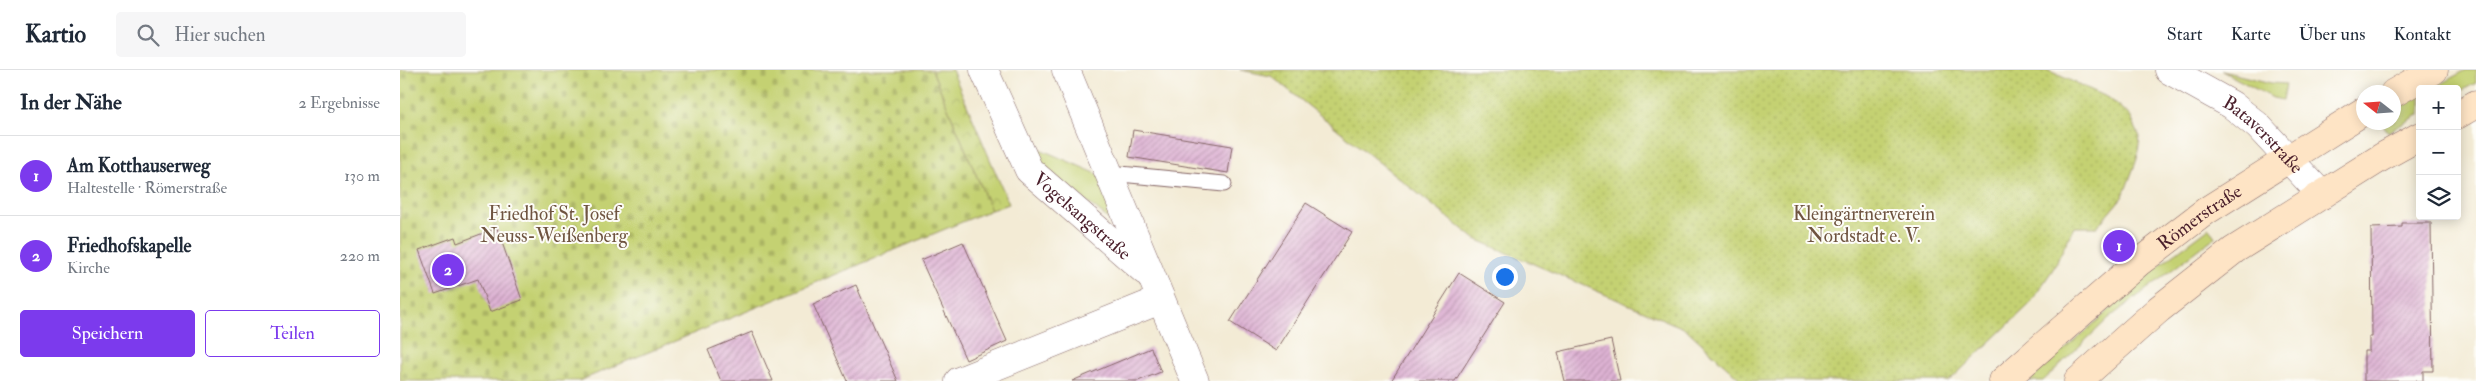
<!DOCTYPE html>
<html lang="de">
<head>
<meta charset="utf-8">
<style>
	body { margin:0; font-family:"IM FELL Double Pica",serif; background:#f6f6f7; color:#1f2937 }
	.controls { position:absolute; right:15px; top:15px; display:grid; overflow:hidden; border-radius:5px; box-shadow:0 2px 12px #0003 }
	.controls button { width:45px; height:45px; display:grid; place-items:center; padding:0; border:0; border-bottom:1px solid #e0e1e3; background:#fff; color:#1f2937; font:25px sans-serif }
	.compass { position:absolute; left:1956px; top:15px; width:45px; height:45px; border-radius:50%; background:#fff; box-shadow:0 2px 12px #0003; rotate:287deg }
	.you { position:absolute; left:1104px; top:206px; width:18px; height:18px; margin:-12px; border:4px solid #fff; border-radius:50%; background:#1a73e8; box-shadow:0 0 0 8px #1a73e833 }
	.badge { display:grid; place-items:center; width:32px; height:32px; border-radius:50%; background:#7c3aed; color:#fff; font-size:16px; font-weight:700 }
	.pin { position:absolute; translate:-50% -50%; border:2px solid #fff; box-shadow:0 1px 5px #0006 }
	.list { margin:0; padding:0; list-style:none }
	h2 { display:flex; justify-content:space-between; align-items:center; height:65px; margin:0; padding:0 20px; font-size:21px }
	h2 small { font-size:16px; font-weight:400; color:#747a83 }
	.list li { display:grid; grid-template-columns:32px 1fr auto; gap:15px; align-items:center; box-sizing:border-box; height:80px; padding:0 20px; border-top:1px solid #e0e1e3 }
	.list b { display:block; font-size:19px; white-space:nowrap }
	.list p { margin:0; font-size:16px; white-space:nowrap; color:#747a83 }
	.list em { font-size:16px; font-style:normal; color:#747a83 }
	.actions { display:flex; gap:10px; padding:15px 20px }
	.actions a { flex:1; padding:11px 0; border:1px solid #7c3aed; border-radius:5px; text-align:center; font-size:18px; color:#7c3aed }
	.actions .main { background:#7c3aed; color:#fff }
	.icon { flex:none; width:28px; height:28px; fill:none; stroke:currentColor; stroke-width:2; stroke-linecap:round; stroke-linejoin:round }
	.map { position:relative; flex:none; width:2076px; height:311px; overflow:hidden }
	header { display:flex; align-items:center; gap:30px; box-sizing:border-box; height:70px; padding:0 25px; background:#fff; border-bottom:1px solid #e0e1e3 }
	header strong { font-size:24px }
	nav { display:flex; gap:28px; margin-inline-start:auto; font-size:18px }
	.search { width:350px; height:45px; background:#f6f6f7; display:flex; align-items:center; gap:12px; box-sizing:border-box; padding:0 18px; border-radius:5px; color:#747a83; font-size:19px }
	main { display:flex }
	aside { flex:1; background:#fff }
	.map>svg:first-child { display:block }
</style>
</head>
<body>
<header>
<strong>Kartio</strong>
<div class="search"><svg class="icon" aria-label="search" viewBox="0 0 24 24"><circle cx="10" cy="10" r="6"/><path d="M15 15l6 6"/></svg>Hier suchen</div>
<nav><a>Start</a><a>Karte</a><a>Über uns</a><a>Kontakt</a></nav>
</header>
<main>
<aside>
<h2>In der Nähe<small>2 Ergebnisse</small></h2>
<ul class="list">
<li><span class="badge">1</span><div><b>Am Kotthauserweg</b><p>Haltestelle · Römerstraße</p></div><em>130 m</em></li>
<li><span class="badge">2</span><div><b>Friedhofskapelle</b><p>Kirche</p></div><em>220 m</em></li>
</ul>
<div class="actions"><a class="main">Speichern</a><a>Teilen</a></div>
</aside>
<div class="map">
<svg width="2076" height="311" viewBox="0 0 2076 311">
	<defs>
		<pattern id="cemetery-stones" width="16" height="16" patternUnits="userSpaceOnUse" patternTransform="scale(1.25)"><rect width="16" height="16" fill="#c4d172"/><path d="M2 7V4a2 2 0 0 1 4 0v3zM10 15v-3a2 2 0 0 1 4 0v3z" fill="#aab363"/></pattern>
		<pattern id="park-crowns" width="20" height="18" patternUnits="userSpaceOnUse" patternTransform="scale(1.25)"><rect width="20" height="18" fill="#c4d172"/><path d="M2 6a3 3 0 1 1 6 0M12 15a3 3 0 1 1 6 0" fill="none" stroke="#aab363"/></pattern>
		<pattern id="garden-dots" width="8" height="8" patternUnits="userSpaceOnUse" patternTransform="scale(1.25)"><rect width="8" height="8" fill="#c4d172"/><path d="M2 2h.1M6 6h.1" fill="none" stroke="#aab363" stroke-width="1.8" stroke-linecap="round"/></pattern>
		<pattern id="building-hatch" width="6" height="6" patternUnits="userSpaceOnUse" patternTransform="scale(1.25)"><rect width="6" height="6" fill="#deb3d4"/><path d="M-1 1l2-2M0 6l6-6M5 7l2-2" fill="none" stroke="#b691ac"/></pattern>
	</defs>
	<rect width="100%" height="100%" fill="#fdfcf7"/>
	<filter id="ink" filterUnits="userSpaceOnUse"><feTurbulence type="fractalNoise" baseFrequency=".02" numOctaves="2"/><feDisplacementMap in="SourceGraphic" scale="10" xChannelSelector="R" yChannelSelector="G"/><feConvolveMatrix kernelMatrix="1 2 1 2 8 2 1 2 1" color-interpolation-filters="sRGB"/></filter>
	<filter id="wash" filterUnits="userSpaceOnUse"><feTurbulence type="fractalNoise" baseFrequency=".0096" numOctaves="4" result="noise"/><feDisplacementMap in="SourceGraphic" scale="20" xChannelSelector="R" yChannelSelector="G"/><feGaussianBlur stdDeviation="1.12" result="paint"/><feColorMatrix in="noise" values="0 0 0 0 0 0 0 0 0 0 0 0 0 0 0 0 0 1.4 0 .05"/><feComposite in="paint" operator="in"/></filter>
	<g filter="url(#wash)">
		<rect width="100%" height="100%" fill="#f3ebd5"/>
		<!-- grass -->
		<path fill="#c4d172" stroke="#87784e" d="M2066,0H2076V13L2057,23V19H2031Z
			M1822,1L1871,13L1886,14L1883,30L1873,28Z
			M2020,25V44L1988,62L1982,53L1994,52V41Z
			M633,76L702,106L717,156L649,101L640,92Z
			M1809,158L1815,167L1709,248L1643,311H1629L1761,194Z"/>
		<!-- cemetery -->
		<path fill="url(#cemetery-stones)" stroke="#87784e" d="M0,0H532L591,140L179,311H0Z"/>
		<!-- park -->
		<path fill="url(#park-crowns)" stroke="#87784e" d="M532,0H552L609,134L591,140Z"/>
		<!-- garden -->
		<path fill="url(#garden-dots)" stroke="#87784e" d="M840,0H1647L1709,28L1730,46L1740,67L1737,89L1723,126L1697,157H1674L1653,199L1629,235L1549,311H1342L1286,259L1075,169L871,6Z"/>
		<g id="blocks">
			<!-- building -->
			<path fill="url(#building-hatch)" d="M733,60L832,76L828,103L729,87Z
				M906,133L952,162L876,281L830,252Z
				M2002,153H2031L2033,301H2023V311H1964V281H1969V267H1972L1971,158L2002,157Z
				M97,158L122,230L90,242L78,209L35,224L19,180L55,167L57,173Z
				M563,172L607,271L566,290L521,190Z
				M1059,203L1105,232L1055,311H991Z
				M456,215L478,266L498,311H447L424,259L413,234Z
				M352,262L373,311H321L308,280Z
				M1211,270L1220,311H1165L1158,282Z
				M751,278L761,302L738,311H672Z"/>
		</g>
	</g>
	<g filter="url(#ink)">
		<use href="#blocks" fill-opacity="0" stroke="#856666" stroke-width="1"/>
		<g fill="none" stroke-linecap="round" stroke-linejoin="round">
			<defs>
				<path id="service" d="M710,103L824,114"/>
				<g id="minor">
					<path id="s1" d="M584,0L629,100L745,201"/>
					<path d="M666,0L795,311"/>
					<path d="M559,311L760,230"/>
				</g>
				<g id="tertiary">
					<path id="s2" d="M1769,0L1832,35L1858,56L1922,125"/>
				</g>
				<g id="secondary">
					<path d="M1994,23L2034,0"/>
					<path d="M2057,45L2076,34"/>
					<path id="s3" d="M1603,311L1738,193L1806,141L1964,41"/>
					<path d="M1678,311L1759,239L1834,180L1982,87L2020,66"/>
				</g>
			</defs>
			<!-- service casing -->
			<use href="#service" stroke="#856666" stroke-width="17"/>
			<!-- minor casing -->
			<use href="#minor" stroke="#856666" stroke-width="29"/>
			<!-- tertiary casing -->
			<use href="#tertiary" stroke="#856666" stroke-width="29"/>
			<!-- secondary casing -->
			<use href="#secondary" stroke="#856666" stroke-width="29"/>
			<!-- service -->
			<use href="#service" stroke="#fff" stroke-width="15"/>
			<!-- minor -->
			<use href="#minor" stroke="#fff" stroke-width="28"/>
			<!-- tertiary -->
			<use href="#tertiary" stroke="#fff" stroke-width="28"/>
			<!-- secondary -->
			<use href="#secondary" stroke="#fee4c5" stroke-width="28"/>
		</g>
	</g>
	<g text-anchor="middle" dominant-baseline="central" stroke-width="4" stroke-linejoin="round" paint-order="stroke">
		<!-- street labels -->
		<g font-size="19" fill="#4a1f2b" stroke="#fdfcf7">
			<text stroke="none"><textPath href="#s2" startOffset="115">Bataverstraße</textPath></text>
			<text stroke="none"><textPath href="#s1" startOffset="180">Vogelsangstraße</textPath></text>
			<text stroke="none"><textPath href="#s3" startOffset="256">Römerstraße</textPath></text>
		</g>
		<!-- park labels -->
		<g font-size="19" fill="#6f5440" stroke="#fdfcf7">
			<text x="154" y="144">Friedhof St. Josef<tspan x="154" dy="22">Neuss-Weißenberg</tspan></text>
			<text x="1464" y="144">Kleingärtnerverein<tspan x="1464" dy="22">Nordstadt e. V.</tspan></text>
		</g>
	</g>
</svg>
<div class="controls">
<button>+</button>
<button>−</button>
<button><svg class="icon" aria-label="layers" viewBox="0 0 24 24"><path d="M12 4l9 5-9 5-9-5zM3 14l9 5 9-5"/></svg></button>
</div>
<svg class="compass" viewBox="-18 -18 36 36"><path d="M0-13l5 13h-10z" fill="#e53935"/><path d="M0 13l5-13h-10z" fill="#747a83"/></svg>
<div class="you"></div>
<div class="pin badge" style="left:1719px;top:176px">1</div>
<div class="pin badge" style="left:48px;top:200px">2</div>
</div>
</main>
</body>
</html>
